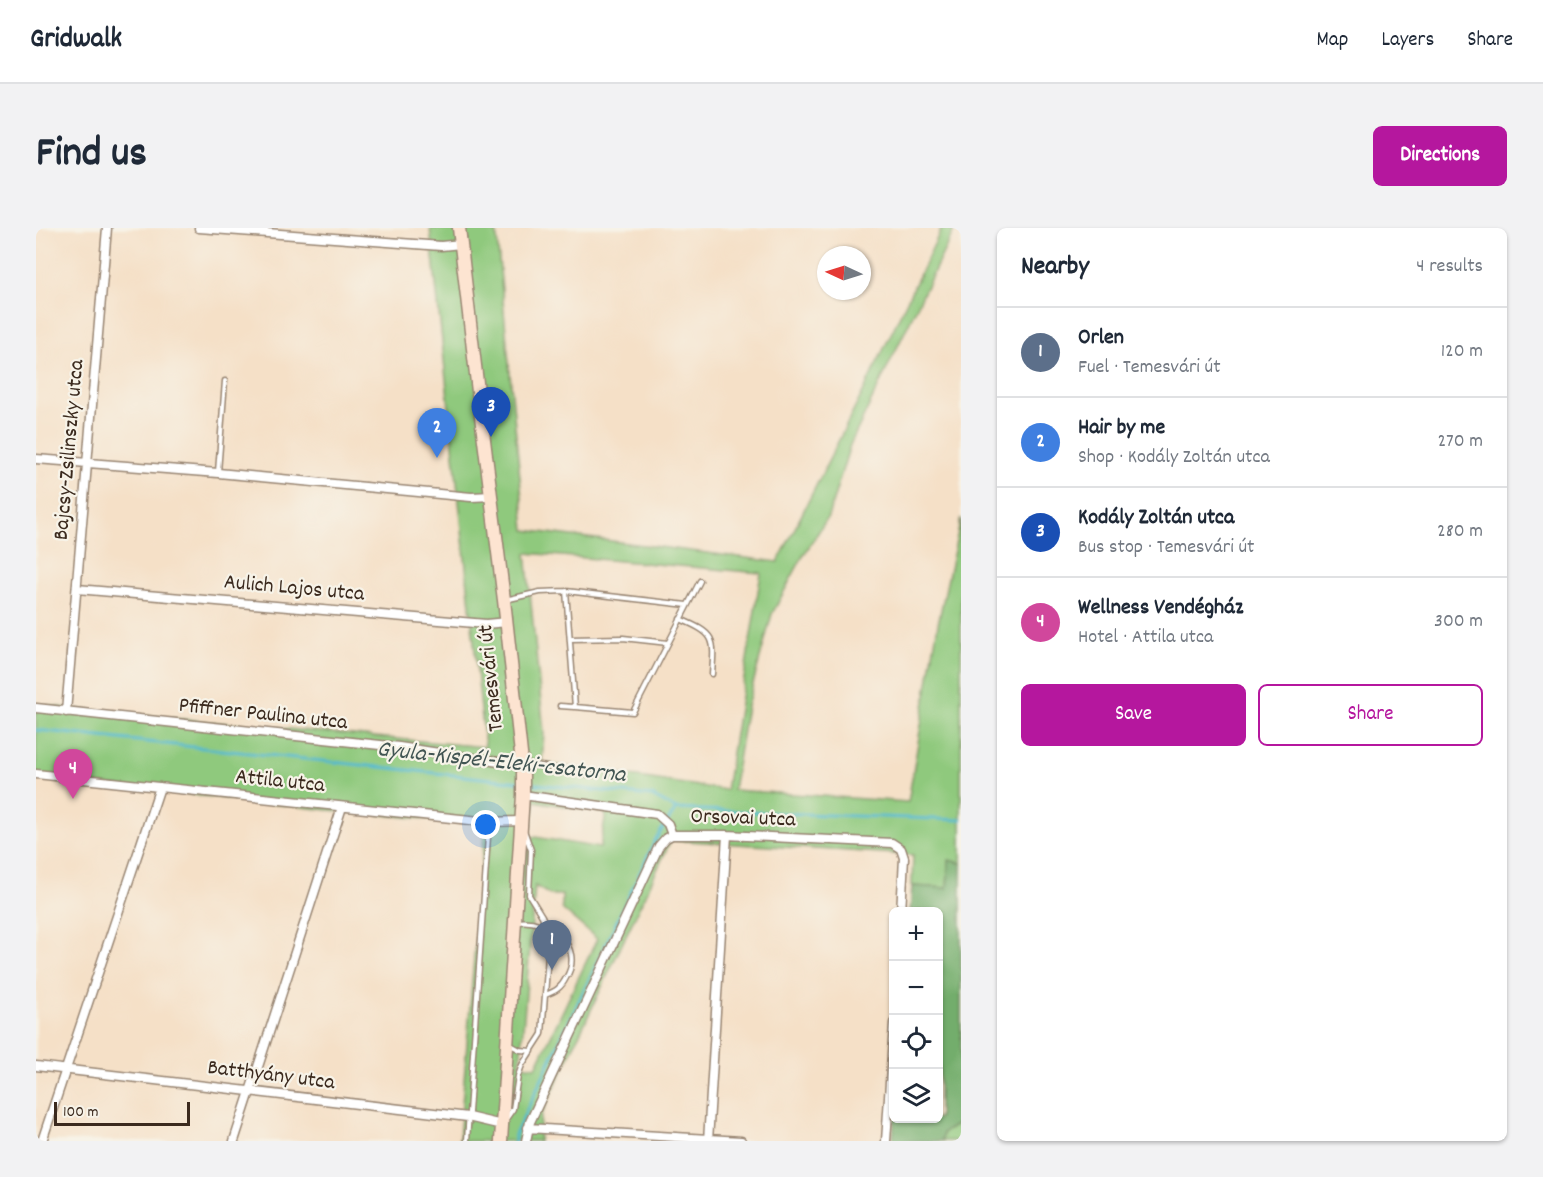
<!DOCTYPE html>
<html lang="en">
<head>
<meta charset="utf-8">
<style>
	body { margin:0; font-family:Dekko,sans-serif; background:#f2f2f3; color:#1f2937 }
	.controls { position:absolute; right:18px; bottom:18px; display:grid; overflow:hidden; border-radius:9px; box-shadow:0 2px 4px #0004 }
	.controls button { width:54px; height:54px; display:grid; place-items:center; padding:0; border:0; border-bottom:2px solid #e0e1e3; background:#fff; color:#1f2937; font:30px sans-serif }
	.compass { position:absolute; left:781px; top:18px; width:54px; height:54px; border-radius:50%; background:#fff; box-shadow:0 2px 4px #0004; rotate:274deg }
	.scale { position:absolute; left:18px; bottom:15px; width:136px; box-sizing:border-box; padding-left:6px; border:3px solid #3b2a1e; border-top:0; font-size:16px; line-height:21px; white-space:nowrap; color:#3b2a1e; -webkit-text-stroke:4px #f7f3e8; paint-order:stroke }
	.you { position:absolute; left:450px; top:597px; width:21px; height:21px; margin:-15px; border:4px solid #fff; border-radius:50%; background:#1a73e8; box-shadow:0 0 0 9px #1a73e833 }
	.badge { display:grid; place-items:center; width:39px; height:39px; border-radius:50%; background:#b5179e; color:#fff; font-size:20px; font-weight:700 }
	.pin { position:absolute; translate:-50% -50px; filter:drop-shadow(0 2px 3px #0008) }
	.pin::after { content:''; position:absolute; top:32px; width:21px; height:18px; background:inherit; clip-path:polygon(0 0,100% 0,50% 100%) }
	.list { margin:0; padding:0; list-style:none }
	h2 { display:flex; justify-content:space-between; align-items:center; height:78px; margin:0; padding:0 24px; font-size:26px }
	h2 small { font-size:20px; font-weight:400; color:#747a83 }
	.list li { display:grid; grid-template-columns:39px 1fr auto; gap:18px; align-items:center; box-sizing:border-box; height:90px; padding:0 24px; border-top:2px solid #e0e1e3 }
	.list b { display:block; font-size:22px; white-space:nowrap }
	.list p { margin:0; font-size:20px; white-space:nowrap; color:#747a83 }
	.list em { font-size:20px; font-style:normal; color:#747a83 }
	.actions { display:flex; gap:12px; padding:18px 24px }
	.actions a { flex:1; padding:14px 0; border:2px solid #b5179e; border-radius:9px; text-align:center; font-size:21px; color:#b5179e }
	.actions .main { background:#b5179e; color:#fff }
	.icon { flex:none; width:33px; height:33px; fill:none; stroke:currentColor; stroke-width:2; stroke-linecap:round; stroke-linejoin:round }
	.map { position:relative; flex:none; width:925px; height:913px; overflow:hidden; border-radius:9px }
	header { display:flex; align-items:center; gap:36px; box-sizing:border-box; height:84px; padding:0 30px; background:#fff; border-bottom:2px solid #e0e1e3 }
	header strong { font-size:28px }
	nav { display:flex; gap:33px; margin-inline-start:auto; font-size:21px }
	.intro { display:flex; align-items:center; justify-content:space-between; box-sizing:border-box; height:144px; padding:0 36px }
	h1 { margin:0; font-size:42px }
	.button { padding:15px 27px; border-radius:9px; background:#b5179e; color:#fff; font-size:21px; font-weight:700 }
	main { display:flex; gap:36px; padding:0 36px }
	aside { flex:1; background:#fff; border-radius:9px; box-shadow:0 2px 4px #0004 }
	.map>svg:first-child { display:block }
</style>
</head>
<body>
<header>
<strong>Gridwalk</strong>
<nav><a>Map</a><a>Layers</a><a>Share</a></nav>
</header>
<div class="intro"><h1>Find us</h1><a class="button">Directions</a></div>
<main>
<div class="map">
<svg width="925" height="913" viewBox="0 0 925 913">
	<rect width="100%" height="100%" fill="#f7f3e8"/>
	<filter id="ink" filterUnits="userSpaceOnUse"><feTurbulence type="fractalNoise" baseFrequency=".0167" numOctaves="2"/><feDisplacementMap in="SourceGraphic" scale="12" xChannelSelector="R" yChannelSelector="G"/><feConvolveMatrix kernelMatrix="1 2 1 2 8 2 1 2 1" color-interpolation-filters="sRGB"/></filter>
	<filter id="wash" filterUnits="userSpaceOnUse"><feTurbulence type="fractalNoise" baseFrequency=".008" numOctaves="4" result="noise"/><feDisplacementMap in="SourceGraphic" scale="24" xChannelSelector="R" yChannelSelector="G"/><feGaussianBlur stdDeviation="1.35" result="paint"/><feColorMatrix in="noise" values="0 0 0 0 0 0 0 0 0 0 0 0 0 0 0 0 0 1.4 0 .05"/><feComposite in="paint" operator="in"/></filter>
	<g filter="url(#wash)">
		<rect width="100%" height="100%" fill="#f5e0c7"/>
		<!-- green -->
		<path fill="#8fc97d" stroke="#657a4e" stroke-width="1.5" fill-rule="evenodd" d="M394,0H460L489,302L742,334L827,164L906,0H919L814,217L792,289L766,330L736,386L711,478L697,562L872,574L902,396L925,290V635L913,633L911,660L876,658L877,627L635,612L505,888L503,913H423L449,596L292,582L0,549V476L47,482L449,519ZM490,325L725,345L690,562L506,535L508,504ZM499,573L570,585L564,620L493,608ZM499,658L514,667H526V681L561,711L500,839L484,837Z
			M925,894V913H906L907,905Z"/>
		<!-- forest -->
		<path fill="#73ad6c" stroke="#576c45" stroke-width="1.5" d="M913,632L925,635V894L907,905L906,913H857L858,891L903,890V684L874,683L876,658L911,660Z"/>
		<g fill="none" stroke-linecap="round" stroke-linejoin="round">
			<!-- stream -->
			<path stroke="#51b9ce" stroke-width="3" d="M0,502L483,554
				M490,555L616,568L640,581L925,592
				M479,913V907L621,609L640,581"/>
		</g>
	</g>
	<g filter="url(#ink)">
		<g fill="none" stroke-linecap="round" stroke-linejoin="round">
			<defs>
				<path id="lane" d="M182,244L189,153
					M530,363L539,479L597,484L664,353
					M469,372L504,364L530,363L651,377
					M644,391C679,406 679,409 676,446
					M534,411L587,410L632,415
					M524,478L538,479
					M487,535L557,547
					M482,694C512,690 550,718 530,750C525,760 520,763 509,767
					M473,816L484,822L496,823
					M470,891L477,881L482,848L486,837L506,806L513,715L511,700L506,688L493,667L495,622L489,605
					M431,913L453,594"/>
				<path id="street" d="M163,0L405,18L425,16
					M0,231L182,245L435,269L456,268
					M41,361L450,396L471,394
					M0,480L363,519L463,534L486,532
					M30,484L71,0
					M0,546L453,594L485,593
					M487,567L621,586L632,596L636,607
					M0,838L432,889L466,897
					M492,900L705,913
					M6,913L124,559
					M198,913L306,579
					M490,913L494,894L623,618L630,610L636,607H691L856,615L865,621L868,630L865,684
					M672,913L691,607
					M850,913L858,795"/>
				<path id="secondary" d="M423,0L443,172L468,372L487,544V567L465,913"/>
			</defs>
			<!-- lane casing -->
			<use href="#lane" stroke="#988572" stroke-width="7"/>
			<!-- street casing -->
			<use href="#street" stroke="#988572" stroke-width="11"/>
			<!-- secondary casing -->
			<use href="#secondary" stroke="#988572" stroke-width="15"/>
			<!-- lane -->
			<use href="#lane" stroke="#fff" stroke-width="4"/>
			<!-- street -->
			<use href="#street" stroke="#fff" stroke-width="8"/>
			<!-- secondary -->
			<use href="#secondary" stroke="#fde4d1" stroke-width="12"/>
		</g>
	</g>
	<g text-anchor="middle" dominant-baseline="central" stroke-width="4.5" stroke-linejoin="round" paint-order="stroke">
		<!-- street labels -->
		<g font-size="22" fill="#3b2a1e" stroke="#f7f3e8">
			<text transform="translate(34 222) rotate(-85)">Bajcsy-Zsilinszky utca</text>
			<text transform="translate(258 361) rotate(5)">Aulich Lajos utca</text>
			<text transform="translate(456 450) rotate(-96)">Temesvári út</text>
			<text transform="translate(227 487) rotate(6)">Pfiffner Paulina utca</text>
			<text transform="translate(244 554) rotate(6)">Attila utca</text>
			<text transform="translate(707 591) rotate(2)">Orsovai utca</text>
			<text transform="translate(235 848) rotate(7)">Batthyány utca</text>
		</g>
		<!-- water labels -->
		<g font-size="24" font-style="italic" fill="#425553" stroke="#f7f3e8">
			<text transform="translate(465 535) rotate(6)">Gyula-Kispél-Eleki-csatorna</text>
		</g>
	</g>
</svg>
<div class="controls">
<button>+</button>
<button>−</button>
<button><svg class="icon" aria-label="locate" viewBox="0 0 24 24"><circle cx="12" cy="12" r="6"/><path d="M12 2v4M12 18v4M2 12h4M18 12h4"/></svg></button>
<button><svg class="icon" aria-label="layers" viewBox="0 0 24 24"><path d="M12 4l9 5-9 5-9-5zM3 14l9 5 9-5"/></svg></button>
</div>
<svg class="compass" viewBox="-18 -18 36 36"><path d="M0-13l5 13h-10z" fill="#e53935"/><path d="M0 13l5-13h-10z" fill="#747a83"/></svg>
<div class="scale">100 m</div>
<div class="you"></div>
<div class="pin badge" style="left:516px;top:742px;background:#5c6f8a">1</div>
<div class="pin badge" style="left:401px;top:230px;background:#3f7fe0">2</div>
<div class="pin badge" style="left:455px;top:209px;background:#1a4fb4">3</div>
<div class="pin badge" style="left:37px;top:571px;background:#d1479c">4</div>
</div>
<aside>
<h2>Nearby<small>4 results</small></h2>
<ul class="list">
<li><span class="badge" style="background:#5c6f8a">1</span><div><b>Orlen</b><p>Fuel · Temesvári út</p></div><em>120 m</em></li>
<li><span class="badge" style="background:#3f7fe0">2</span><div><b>Hair by me</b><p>Shop · Kodály Zoltán utca</p></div><em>270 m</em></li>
<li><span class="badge" style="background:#1a4fb4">3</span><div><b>Kodály Zoltán utca</b><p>Bus stop · Temesvári út</p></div><em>280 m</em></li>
<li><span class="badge" style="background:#d1479c">4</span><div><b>Wellness Vendégház</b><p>Hotel · Attila utca</p></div><em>300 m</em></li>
</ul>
<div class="actions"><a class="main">Save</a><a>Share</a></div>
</aside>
</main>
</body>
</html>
